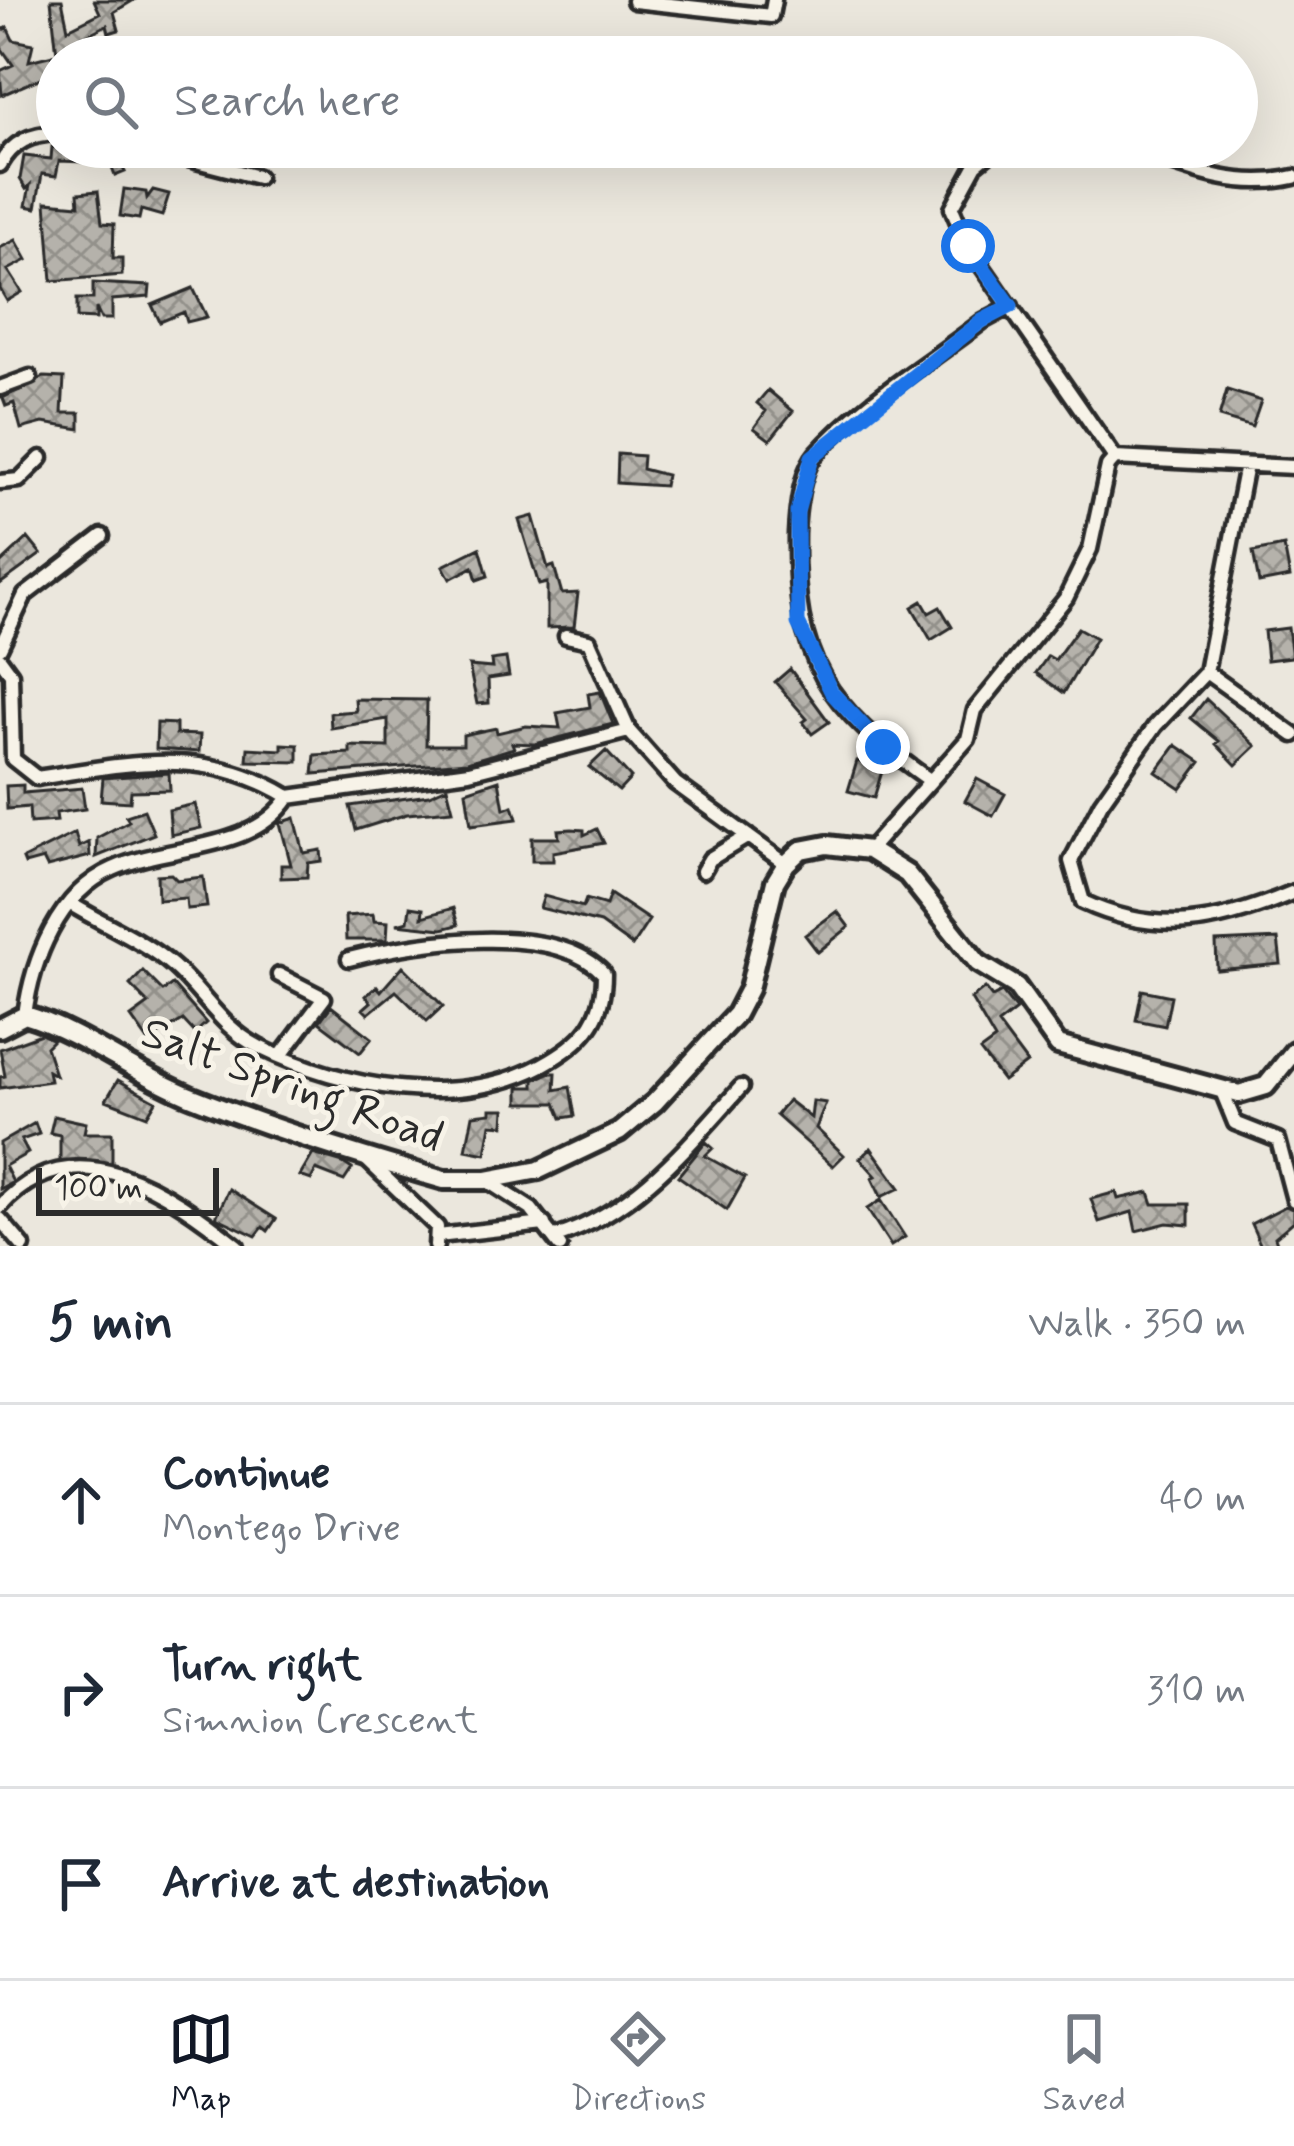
<!DOCTYPE html>
<html lang="en">
<head>
<meta charset="utf-8">
<style>
	body { margin:0; font-family:Mynerve,sans-serif; background:#f6f6f7; color:#1f2937 }
	.scale { position:absolute; left:36px; bottom:30px; width:183px; box-sizing:border-box; padding-left:12px; border:6px solid #2b2b2b; border-top:0; font-size:33px; line-height:42px; white-space:nowrap; color:#2b2b2b; -webkit-text-stroke:9px #f7f3e8; paint-order:stroke }
	.stop { position:absolute; width:36px; height:36px; margin:-27px; border:9px solid #1a73e8; border-radius:50%; background:#fff }
	.stop.end { background:#1a73e8; border-color:#fff; box-shadow:0 3px 12px #0008 }
	.list { margin:0; padding:0; list-style:none }
	h2 { display:flex; justify-content:space-between; align-items:center; height:156px; margin:0; padding:0 48px; font-size:51px }
	h2 small { font-size:39px; font-weight:400; color:#747a83 }
	.list li { display:grid; grid-template-columns:78px 1fr auto; gap:36px; align-items:center; box-sizing:border-box; height:192px; padding:0 48px; border-top:3px solid #e0e1e3 }
	.list b { display:block; font-size:45px; white-space:nowrap }
	.list p { margin:0; font-size:39px; white-space:nowrap; color:#747a83 }
	.list em { font-size:39px; font-style:normal; color:#747a83 }
	.icon { flex:none; width:66px; height:66px; fill:none; stroke:currentColor; stroke-width:2; stroke-linecap:round; stroke-linejoin:round }
	.map { position:relative; flex:none; width:1294px; height:1246px; overflow:hidden }
	.search { position:absolute; background:#fff; box-shadow:0 12px 48px #0002; left:36px; right:36px; top:36px; height:132px; display:flex; align-items:center; gap:30px; box-sizing:border-box; padding:0 42px; border-radius:66px; color:#747a83; font-size:45px }
	.sheet { height:732px; background:#fff }
	nav { display:flex; justify-content:space-around; align-items:center; box-sizing:border-box; height:168px; border-top:3px solid #e0e1e3; background:#fff; font-size:33px; color:#747a83 }
	nav a { display:grid; justify-items:center; gap:6px }
	nav .on { color:#111827 }
	.map>svg:first-child { display:block }
</style>
</head>
<body>
<div class="map">
<svg width="1294" height="1246" viewBox="0 0 1294 1246">
	<defs>
		<pattern id="building-cross-hatch" width="8" height="8" patternUnits="userSpaceOnUse" patternTransform="scale(3)"><rect width="8" height="8" fill="#b5b2ab"/><path d="M0 0l8 8M0 8l8-8" fill="none" stroke="#93918b"/></pattern>
	</defs>
	<rect width="100%" height="100%" fill="#ebe7dd"/>
	<filter id="ink" filterUnits="userSpaceOnUse"><feTurbulence type="fractalNoise" baseFrequency=".00833" numOctaves="2"/><feDisplacementMap in="SourceGraphic" scale="24" xChannelSelector="R" yChannelSelector="G"/><feConvolveMatrix kernelMatrix="1 2 1 2 8 2 1 2 1" color-interpolation-filters="sRGB"/></filter>
	<g filter="url(#ink)">
		<!-- building -->
		<path fill="url(#building-cross-hatch)" stroke="#2b2b2b" stroke-width="3" d="M51,0H62L68,29L100,13L94,0H134L114,12L119,30L109,33L107,25L83,37L98,57L57,55V71L2,95L0,71L13,65L0,46V32L7,27L13,40L33,44L29,61L57,54Z
			M52,147L95,152L123,147V153L133,152L142,161L121,164L125,172L115,176L110,163L59,161L56,176L42,174L36,208L26,206L30,185L26,189L20,179L24,156L51,159Z
			M124,189L146,192L147,198L153,190L169,194L162,216L141,210L139,219L120,216Z
			M98,191L102,223L114,224L113,258H122V275L52,281L46,202L79,205L78,193Z
			M16,240L27,260L8,270L22,292L7,301L0,289V248Z
			M93,283L150,286L149,297L112,300V319H101L96,308V319L77,318V299H93Z
			M193,288L207,317L187,322L184,312L160,322L152,305Z
			M44,377L64,378L62,413H80V429L43,423L21,429L14,403L6,406L3,398Z
			M768,390L793,411L770,440L754,428L766,411L757,403Z
			M1227,390L1261,401L1252,427L1219,417Z
			M618,454L643,456L642,469L666,475L664,486L617,483Z
			M533,516L548,568L554,566L562,594L578,593L574,627L547,628V583L539,585L519,520Z
			M28,538L41,554L0,584V564Z
			M1284,546L1290,577L1259,583L1253,552Z
			M480,548L488,576L477,580L473,567L450,579L443,566Z
			M922,601L929,613L940,607L952,627L931,640L912,607Z
			M1078,628L1096,638L1064,693L1036,673L1048,656L1055,660Z
			M1288,628L1292,657L1267,660L1264,631Z
			M506,658L509,676L488,679L489,703L477,704L469,666L492,668L491,660Z
			M790,669L829,722L812,734L803,722L807,719L775,682Z
			M600,692L613,724L535,744L512,743L514,748L467,762L313,774L315,755L350,753V746L388,747V719L331,728L330,713L356,711L355,699L427,700L426,745H463V735L496,728L497,733L526,726L560,728L557,713L590,707L588,694Z
			M1206,699L1256,746L1236,765L1216,744L1219,741L1191,718Z
			M157,723L176,724V734L200,735L199,752L156,749Z
			M282,744L298,745V762L247,761L248,748L282,750Z
			M1176,745L1201,762L1181,789L1156,772Z
			M606,751L631,778L619,791L589,767Z
			M857,761L883,768L874,798L848,791Z
			M169,773L170,790L131,791L130,802L101,800L103,778Z
			M977,779L1005,794L993,816L965,801Z
			M499,780L504,809L513,806L517,819L471,825L466,791Z
			M23,785V793L82,788L85,809L56,813L57,821L30,823L29,807L7,809L6,786Z
			M447,787L453,810L407,814L356,830L350,806L429,795Z
			M195,804L201,828L171,835L169,810Z
			M144,810L154,834L96,857L97,838L129,821L126,816Z
			M295,818L304,853L321,850L322,861L308,863L307,877L281,878V865H291L280,823Z
			M597,829L604,843L553,852V861H532V838H559L558,830L572,829L584,830V835Z
			M75,833L79,847L89,842L90,856L47,867L43,859L25,864L23,859Z
			M171,874L177,880L203,877L207,907L187,909L186,898L158,900L157,875Z
			M610,894L649,920L632,946L600,923L540,908L544,896L583,907L586,899L606,905Z
			M410,907L423,909L422,917L453,908L458,925L442,929L397,924L408,921Z
			M837,911L849,927L818,952L805,935Z
			M373,914L374,921L388,922L387,940H346L345,916Z
			M1278,939L1281,964L1217,970L1216,942Z
			M403,966L443,1006L427,1021L396,991L368,1014L363,1009L371,1002L366,996L377,986L381,991Z
			M143,971L163,991L172,984L206,1023L195,1033L183,1020L148,1041L131,1017L149,1004L130,985Z
			M985,988L992,997L1002,992L1016,1010L998,1024L1027,1063L1003,1081L980,1051L995,1040L971,999Z
			M1142,990L1171,996L1165,1026L1136,1020Z
			M331,1006L372,1038L360,1053L319,1022Z
			M41,1034L53,1040L46,1047L55,1075L48,1071L50,1081L0,1088V1077L5,1076L0,1049Z
			M549,1073H556L555,1090L570,1087L575,1116L562,1118L556,1103H519V1087H534V1080Z
			M118,1080L156,1101L147,1116L106,1100Z
			M788,1100L811,1118L813,1101L826,1103L816,1128L844,1155L833,1166L776,1115Z
			M491,1109H505L504,1125L491,1124L486,1154L466,1150L473,1115L491,1113Z
			M54,1116L86,1123L84,1133H112V1163L60,1160V1135L50,1133Z
			M35,1123L39,1134L21,1140L28,1153L5,1166L13,1182L0,1189V1143Z
			M706,1142L713,1148L705,1156L745,1178L727,1210L678,1176Z
			M871,1148L900,1188L881,1197L872,1178L876,1176L860,1158Z
			M313,1154L343,1163L352,1169L344,1181L316,1170L311,1180L300,1176Z
			M229,1189L276,1219L268,1231L263,1227L256,1236L216,1217Z
			M1116,1192L1118,1199L1149,1192L1153,1204H1189V1225L1167,1223L1136,1231L1132,1212L1099,1222L1091,1199Z
			M881,1200L905,1237L891,1246L867,1209Z
			M1286,1206L1294,1210V1221L1275,1237L1278,1246H1261L1251,1224Z"/>
		<g fill="none" stroke-linecap="round" stroke-linejoin="round">
			<defs>
				<path id="street" d="M634,1L771,16L774,0
					M142,147L258,177
					M997,147L976,164L952,208L968,246L1115,458
					M1128,147C1183,167 1235,191 1294,177
					M0,165C13,141 32,134 57,133
					M0,388L30,377
					M1115,458L1294,467
					M1246,465L1206,672L1155,726L1101,803L1071,861L1083,902C1158,937 1219,924 1294,892
					M0,482L19,480L41,458
					M566,636L589,641L629,731
					M0,648L25,595L102,536
					M0,659L11,674L13,759L37,778C127,764 205,745 289,797
					M1206,672L1294,735
					M928,779C826,707 794,660 796,534C797,511 801,472 816,454C861,403 929,363 983,321L1011,306
					M869,850L968,739L975,710L1066,598L1090,549L1108,466L1115,458
					M703,871L710,859L748,836
					M71,904C103,924 145,941 173,966C204,993 220,1027 259,1047C343,1088 458,1110 542,1065C582,1043 604,1022 604,974C554,920 415,942 349,959
					M279,975L324,998L282,1054
					M25,1015C32,961 58,893 113,869C170,843 251,854 289,797L469,772L629,731L675,783L786,864
					M1222,1091L1235,1123L1278,1140L1294,1200
					M366,1159L437,1227L436,1246
					M486,1180L531,1209L560,1246
					M0,1207C73,1124 170,1192 237,1246
					M0,1219L23,1246
					M438,1236L544,1224
					M556,1237C636,1211 686,1148 741,1087"/>
				<path id="secondary" d="M0,1028L25,1015C82,1032 133,1073 190,1096C272,1129 359,1156 444,1180H486L539,1170L619,1132L655,1102L736,1014L749,989L775,882L786,864L801,850L827,845L869,850L907,874L978,963L1016,986L1058,1045L1239,1094L1266,1086L1294,1051"/>
			</defs>
			<!-- street casing -->
			<use href="#street" stroke="#2b2b2b" stroke-width="21"/>
			<!-- secondary casing -->
			<use href="#secondary" stroke="#2b2b2b" stroke-width="26"/>
			<!-- street -->
			<use href="#street" stroke="#f7f3e8" stroke-width="12"/>
			<!-- secondary -->
			<use href="#secondary" stroke="#f7f3e8" stroke-width="16"/>
		</g>
	</g>
	<g fill="none" stroke-linecap="round" stroke-linejoin="round" filter="url(#ink)">
		<!-- route -->
		<path stroke="#1a73e8" stroke-width="15" d="M883,747L832,693L798,623L797,512L812,457L982,321L1011,306L968,246"/>
	</g>
	<g text-anchor="middle" dominant-baseline="central" stroke-width="10" stroke-linejoin="round" paint-order="stroke">
		<!-- street labels -->
		<g font-size="45" fill="#2b2b2b" stroke="#f7f3e8">
			<text transform="translate(292 1086) rotate(20)">Salt Spring Road</text>
		</g>
	</g>
</svg>
<div class="scale">100 m</div>
<div class="stop" style="left:968px;top:246px"></div>
<div class="stop end" style="left:883px;top:747px"></div>
<div class="search"><svg class="icon" aria-label="search" viewBox="0 0 24 24"><circle cx="10" cy="10" r="6"/><path d="M15 15l6 6"/></svg>Search here</div>
</div>
<section class="sheet">
<h2>5 min<small>Walk · 350 m</small></h2>
<ul class="list">
<li><svg class="icon" aria-label="ahead" viewBox="0 0 24 24"><path d="M12 20V5M6 11l6-6 6 6"/></svg><div><b>Continue</b><p>Montego Drive</p></div><em>40 m</em></li>
<li><svg class="icon" aria-label="right" viewBox="0 0 24 24"><path d="M7 20v-9h11M14 6l5 5-5 5"/></svg><div><b>Turn right</b><p>Simnion Crescent</p></div><em>310 m</em></li>
<li><svg class="icon" aria-label="arrive" viewBox="0 0 24 24"><path d="M6 21V4h12l-3 4 3 4H6"/></svg><div><b>Arrive at destination</b></div></li>
</ul>
</section>
<nav>
<a class="on"><svg class="icon" aria-label="map" viewBox="0 0 24 24"><path d="M3 6l6-2 6 2 6-2v14l-6 2-6-2-6 2zM9 4v14M15 6v14"/></svg>Map</a>
<a><svg class="icon" aria-label="directions" viewBox="0 0 24 24"><path d="M12 3l9 9-9 9-9-9zM9 14v-3h6M13 9l2 2-2 2"/></svg>Directions</a>
<a><svg class="icon" aria-label="saved" viewBox="0 0 24 24"><path d="M7 4h10v16l-5-4-5 4z"/></svg>Saved</a>
</nav>
</body>
</html>
